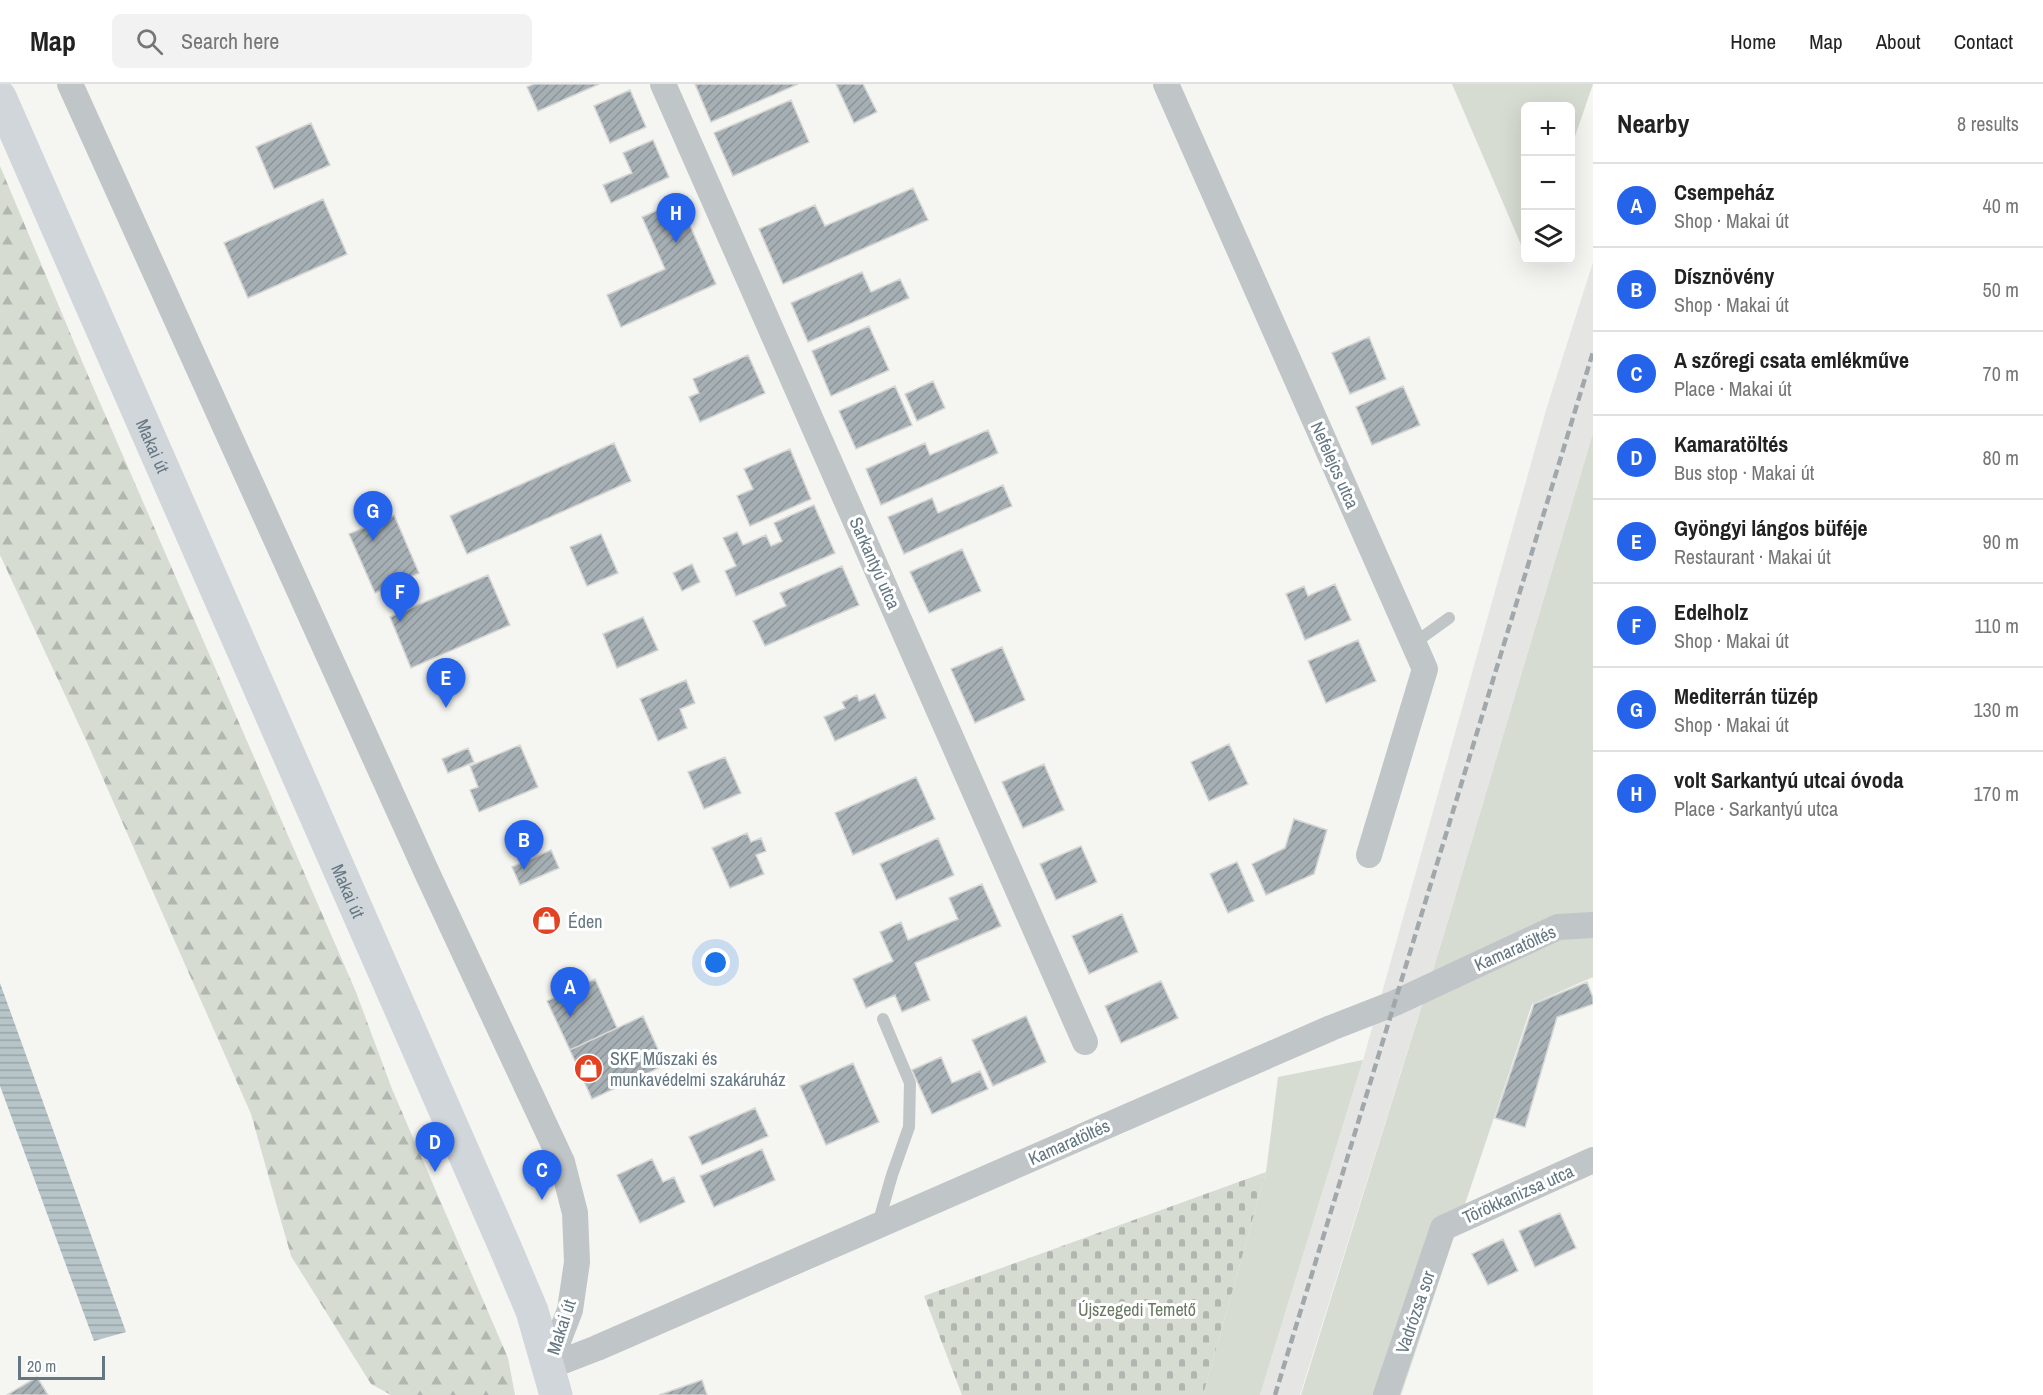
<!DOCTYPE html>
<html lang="en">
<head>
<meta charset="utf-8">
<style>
	body { margin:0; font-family:"Archivo Narrow",sans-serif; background:#f2f2f2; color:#222 }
	.controls { position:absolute; right:18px; top:18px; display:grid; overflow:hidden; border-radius:9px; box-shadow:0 6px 24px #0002 }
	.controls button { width:54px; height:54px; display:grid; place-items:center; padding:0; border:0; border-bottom:2px solid #e0e0e0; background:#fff; color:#222; font:30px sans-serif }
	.scale { position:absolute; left:18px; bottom:15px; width:87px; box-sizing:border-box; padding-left:6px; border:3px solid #647782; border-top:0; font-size:16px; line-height:21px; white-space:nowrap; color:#647782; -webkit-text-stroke:4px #fff; paint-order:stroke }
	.you { position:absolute; left:716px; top:879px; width:21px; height:21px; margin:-15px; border:4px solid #fff; border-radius:50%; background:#1a73e8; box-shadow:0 0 0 9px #1a73e833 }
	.badge { display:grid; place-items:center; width:39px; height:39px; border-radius:50%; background:#2563eb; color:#fff; font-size:20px; font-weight:700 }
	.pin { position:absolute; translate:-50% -50px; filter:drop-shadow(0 2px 3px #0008) }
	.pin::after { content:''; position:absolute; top:32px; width:21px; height:18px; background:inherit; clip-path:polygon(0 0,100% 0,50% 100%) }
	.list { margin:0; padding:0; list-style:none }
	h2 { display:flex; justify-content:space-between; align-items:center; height:78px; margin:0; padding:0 24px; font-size:26px }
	h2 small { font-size:20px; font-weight:400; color:#767676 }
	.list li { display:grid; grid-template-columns:39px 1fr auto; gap:18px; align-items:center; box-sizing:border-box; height:84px; padding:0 24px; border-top:2px solid #e0e0e0 }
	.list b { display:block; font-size:22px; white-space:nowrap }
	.list p { margin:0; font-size:20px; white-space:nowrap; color:#767676 }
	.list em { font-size:20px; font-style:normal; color:#767676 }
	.icon { flex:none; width:33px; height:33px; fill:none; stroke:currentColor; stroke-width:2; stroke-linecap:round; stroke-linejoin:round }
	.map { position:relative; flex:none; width:1593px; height:1311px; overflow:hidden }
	header { display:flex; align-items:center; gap:36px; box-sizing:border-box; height:84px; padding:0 30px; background:#fff; border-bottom:2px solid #e0e0e0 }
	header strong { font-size:28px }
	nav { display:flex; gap:33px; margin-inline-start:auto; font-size:21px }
	.search { width:420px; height:54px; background:#f2f2f2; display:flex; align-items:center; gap:15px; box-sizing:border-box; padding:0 21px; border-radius:9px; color:#767676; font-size:22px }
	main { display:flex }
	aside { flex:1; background:#fff }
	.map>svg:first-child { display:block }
</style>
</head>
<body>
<header>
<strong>Map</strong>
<div class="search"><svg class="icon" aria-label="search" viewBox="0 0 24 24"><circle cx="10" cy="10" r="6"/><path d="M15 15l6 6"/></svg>Search here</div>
<nav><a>Home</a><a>Map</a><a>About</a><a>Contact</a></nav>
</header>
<main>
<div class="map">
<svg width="1593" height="1311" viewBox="0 0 1593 1311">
	<defs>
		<pattern id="forest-firs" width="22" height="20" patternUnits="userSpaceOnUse" patternTransform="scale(1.5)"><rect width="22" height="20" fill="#d6dcd2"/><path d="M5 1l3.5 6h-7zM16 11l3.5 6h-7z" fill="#b1b7b0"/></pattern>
		<pattern id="cemetery-stones" width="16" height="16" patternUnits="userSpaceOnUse" patternTransform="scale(1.5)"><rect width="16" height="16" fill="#d6dcd2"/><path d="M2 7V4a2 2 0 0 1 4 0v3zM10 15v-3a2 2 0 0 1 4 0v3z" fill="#b1b7b0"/></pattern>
		<pattern id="water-rules" width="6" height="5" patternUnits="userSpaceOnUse" patternTransform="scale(1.5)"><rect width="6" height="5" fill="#b7c5c8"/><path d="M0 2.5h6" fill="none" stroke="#98a5a8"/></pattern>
		<pattern id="building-hatch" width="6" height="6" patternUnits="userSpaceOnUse" patternTransform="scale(1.5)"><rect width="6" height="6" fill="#a6b0b4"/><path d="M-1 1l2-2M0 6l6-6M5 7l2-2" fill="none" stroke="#8b9498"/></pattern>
	</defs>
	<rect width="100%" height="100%" fill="#f5f5f1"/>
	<!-- built -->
	<path fill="#e5e6e4" d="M1593,178V349L1445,847L1300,1311H1260L1363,976L1546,326Z"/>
	<!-- grass -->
	<path fill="#d6dcd2" d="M1452,0H1593L1571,64L1570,22H1526L1525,170Z
		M1593,349V893L1532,920L1401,1311H1301L1445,847Z
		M1363,976L1260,1311H1203L1266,1088L1278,993Z"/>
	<!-- forest -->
	<path fill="url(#forest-firs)" d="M0,82L84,282L356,908L392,1005L508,1274L515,1311H391L371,1300L291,1172L251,1030L86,656L0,471Z"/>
	<!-- cemetery -->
	<path fill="url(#cemetery-stones)" d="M1266,1088L1203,1311H962L924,1212Z"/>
	<!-- water -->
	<path fill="url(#water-rules)" d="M0,899L126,1248L94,1257L0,1002Z"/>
	<!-- building -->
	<path fill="url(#building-hatch)" stroke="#d6d6d4" stroke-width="1.5" d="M534,0H599L538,27L527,3Z
		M695,0H798L711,38Z
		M836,0H863L877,28L854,39Z
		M630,6L646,43L610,59L594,22Z
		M791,16L809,58L733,92L714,49Z
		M311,39L330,81L274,105L256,63Z
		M653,56L669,93L611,119L603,101L632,89L623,69Z
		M913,104L928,136L783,200L759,145L815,121L825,142Z
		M323,115L347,170L248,214L224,159Z
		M679,117L716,200L621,243L607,211L665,185L642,133Z
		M862,188L871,208L900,195L909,214L808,258L791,219Z
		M869,242L889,286L831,312L812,267Z
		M1369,253L1386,295L1350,310L1332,269Z
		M748,271L765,309L700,338L689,313L699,309L693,295Z
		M933,297L945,324L917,337L905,310Z
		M895,302L912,341L856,365L839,327Z
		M1403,302L1420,341L1372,361L1356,323Z
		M988,346L998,369L881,421L866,385L925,359L930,371Z
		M614,359L631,397L467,470L450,432Z
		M790,365L811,415L750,442L737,412L753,405L744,385Z
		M1003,401L1012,422L904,470L888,433L932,414L938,429Z
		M814,421L835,469L736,512L725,487L736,482L723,454L737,448L743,461L766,451L771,462L782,457L774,439Z
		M394,431L419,489L375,509L349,450Z
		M601,450L618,489L587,502L570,463Z
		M962,465L981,507L929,529L910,488Z
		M692,480L700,498L682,507L673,489Z
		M842,482L859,521L765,562L753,537L786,522L780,509Z
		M488,491L510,541L411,584L390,533Z
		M1335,500L1351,536L1305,556L1286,510L1304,502L1308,512Z
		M643,533L658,566L617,584L603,550Z
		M1358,556L1376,597L1326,619L1308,577Z
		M1002,563L1025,616L975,639L951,585Z
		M686,596L695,619L680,625L687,644L658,657L640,615Z
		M875,610L886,634L835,657L824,633L845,624L842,618L857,611L859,617Z
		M1229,660L1248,700L1209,717L1191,678Z
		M520,661L538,703L479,728L470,706L478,703L470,682Z
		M468,664L474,678L448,689L442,675Z
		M725,673L741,709L704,725L688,688Z
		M1044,680L1064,726L1023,744L1002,698Z
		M916,693L935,735L853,771L835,729Z
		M1294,735L1327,746L1314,790L1266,811L1252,780L1285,764Z
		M747,749L751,758L761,754L766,767L756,771L764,790L730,804L712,764Z
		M938,754L954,791L896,816L880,780Z
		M1081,762L1097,798L1056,816L1040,780Z
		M551,766L559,784L520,801L512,783Z
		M1237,778L1254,817L1228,829L1210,790Z
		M982,800L1001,842L915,879L930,916L902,928L895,911L866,924L853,895L893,877L880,848L901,838L908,856L958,835L949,814Z
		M1122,830L1138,868L1089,890L1072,852Z
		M595,895L617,944L570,966L547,917Z
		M1161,897L1178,934L1121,959L1105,922Z
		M1587,898L1593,914V920L1557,933L1525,1043L1495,1034L1534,920Z
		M643,932L665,981L592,1015L570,966Z
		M1026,932L1046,978L993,1002L972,956Z
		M941,973L952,999L980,987L988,1005L932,1030L912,986Z
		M853,979L879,1038L826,1061L800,1002Z
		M755,1024L768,1052L702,1081L689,1053Z
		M762,1065L775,1096L714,1123L700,1092Z
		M652,1075L663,1098L674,1093L685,1118L640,1139L617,1091Z
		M1560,1129L1576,1164L1535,1183L1519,1147Z
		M1503,1155L1518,1187L1488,1201L1472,1170Z
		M37,1293L48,1311H7Z
		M702,1296L707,1311H659Z"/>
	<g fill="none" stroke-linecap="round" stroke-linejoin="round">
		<!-- service -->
		<path stroke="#c0c5c7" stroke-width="12" d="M1413,560L1449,534
			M878,1140L892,1091L909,1043L910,999L883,935"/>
		<!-- minor -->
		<path stroke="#c0c5c7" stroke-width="26" d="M70,0L428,791L562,1078L575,1129L577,1178L570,1226L548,1283
			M663,0L1085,958
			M1166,0L1425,585L1369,771
			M548,1283L597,1264L1331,944L1395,919L1558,843L1593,841
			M1386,1311L1443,1144L1593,1076"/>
		<!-- primary -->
		<path stroke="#d1d6da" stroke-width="33" id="s1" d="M0,13L505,1163L532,1227L556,1311"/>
		<!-- rail -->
		<path stroke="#a1a8ac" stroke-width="4.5" stroke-dasharray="9 4.5" stroke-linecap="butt" d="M1275,1311L1593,268"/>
	</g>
	<!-- icons -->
	<defs>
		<symbol id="shop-disc" viewBox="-11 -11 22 22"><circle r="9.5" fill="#e34223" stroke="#fff"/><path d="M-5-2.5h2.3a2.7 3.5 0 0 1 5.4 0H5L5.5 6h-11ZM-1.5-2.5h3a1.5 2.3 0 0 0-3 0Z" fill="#fff"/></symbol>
	</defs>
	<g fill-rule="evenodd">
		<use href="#shop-disc" x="530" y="820" width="33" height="33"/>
		<use href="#shop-disc" x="572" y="968" width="33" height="33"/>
	</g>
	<g text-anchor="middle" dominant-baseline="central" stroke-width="6" stroke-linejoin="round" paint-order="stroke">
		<!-- street labels -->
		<g font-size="18" fill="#647782" stroke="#fff">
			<text stroke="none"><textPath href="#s1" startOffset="381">Makai út</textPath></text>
			<text transform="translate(1335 381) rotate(66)">Nefelejcs utca</text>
			<text transform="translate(875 479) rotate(66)">Sarkantyú utca</text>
			<text stroke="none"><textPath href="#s1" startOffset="867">Makai út</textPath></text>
			<text transform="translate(1515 864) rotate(-24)">Kamaratöltés</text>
			<text transform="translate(1069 1058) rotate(-24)">Kamaratöltés</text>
			<text transform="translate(1518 1110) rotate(-24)">Törökkanizsa utca</text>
			<text transform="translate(1415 1228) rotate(-71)">Vadrózsa sor</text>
			<text transform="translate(561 1243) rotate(-72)">Makai út</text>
		</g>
		<!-- poi labels -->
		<g font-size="18" fill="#647782" stroke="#fff" text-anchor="start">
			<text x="568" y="837">Éden</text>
			<text x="610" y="974">SKF Műszaki és<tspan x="610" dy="21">munkavédelmi szakáruház</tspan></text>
		</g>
		<!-- park labels -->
		<g font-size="18" fill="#697962" stroke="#fff">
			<text x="1137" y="1225">Újszegedi Temető</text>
		</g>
	</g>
</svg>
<div class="controls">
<button>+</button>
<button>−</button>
<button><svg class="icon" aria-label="layers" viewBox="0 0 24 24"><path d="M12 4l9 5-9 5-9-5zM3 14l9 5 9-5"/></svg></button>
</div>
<div class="scale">20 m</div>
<div class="you"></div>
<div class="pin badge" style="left:570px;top:933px">A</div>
<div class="pin badge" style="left:524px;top:786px">B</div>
<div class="pin badge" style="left:542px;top:1116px">C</div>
<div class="pin badge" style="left:435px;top:1088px">D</div>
<div class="pin badge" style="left:446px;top:624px">E</div>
<div class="pin badge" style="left:400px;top:538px">F</div>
<div class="pin badge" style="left:373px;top:457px">G</div>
<div class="pin badge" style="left:676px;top:159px">H</div>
</div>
<aside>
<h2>Nearby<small>8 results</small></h2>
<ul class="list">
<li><span class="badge">A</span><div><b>Csempeház</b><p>Shop · Makai út</p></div><em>40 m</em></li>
<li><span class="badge">B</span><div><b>Dísznövény</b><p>Shop · Makai út</p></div><em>50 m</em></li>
<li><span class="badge">C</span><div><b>A szőregi csata emlékműve</b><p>Place · Makai út</p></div><em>70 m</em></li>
<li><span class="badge">D</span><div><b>Kamaratöltés</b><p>Bus stop · Makai út</p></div><em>80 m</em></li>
<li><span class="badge">E</span><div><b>Gyöngyi lángos büféje</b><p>Restaurant · Makai út</p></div><em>90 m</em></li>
<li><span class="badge">F</span><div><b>Edelholz</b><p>Shop · Makai út</p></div><em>110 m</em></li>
<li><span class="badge">G</span><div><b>Mediterrán tüzép</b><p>Shop · Makai út</p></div><em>130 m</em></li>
<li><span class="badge">H</span><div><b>volt Sarkantyú utcai óvoda</b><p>Place · Sarkantyú utca</p></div><em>170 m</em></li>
</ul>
</aside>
</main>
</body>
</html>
